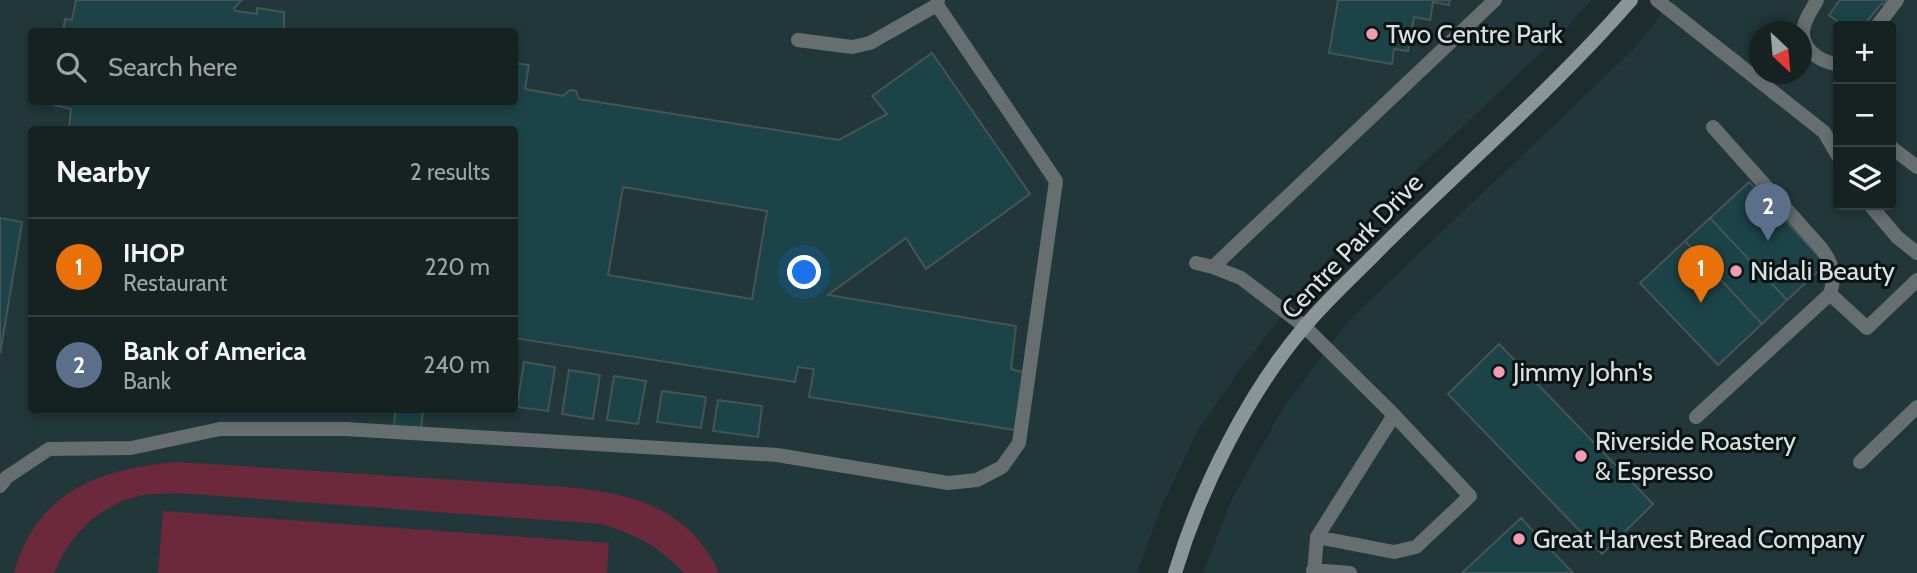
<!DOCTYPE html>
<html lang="en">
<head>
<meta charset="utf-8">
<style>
	body { margin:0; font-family:Cabin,sans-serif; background:#232e2f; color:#f1f3f6 }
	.controls { position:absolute; right:21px; top:21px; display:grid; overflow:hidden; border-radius:7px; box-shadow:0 4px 10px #0003 }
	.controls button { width:63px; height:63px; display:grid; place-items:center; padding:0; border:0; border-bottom:2px solid #353e40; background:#162122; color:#f1f3f6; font:35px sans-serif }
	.compass { position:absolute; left:1749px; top:21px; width:63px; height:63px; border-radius:50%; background:#162122; box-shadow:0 4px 10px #0003; rotate:154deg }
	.you { position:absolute; left:805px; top:273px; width:24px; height:24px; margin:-18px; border:5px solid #fff; border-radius:50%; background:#1a73e8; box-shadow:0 0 0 10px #1a73e833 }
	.badge { display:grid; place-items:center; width:46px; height:46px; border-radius:50%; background:#0f766e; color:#fff; font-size:23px; font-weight:700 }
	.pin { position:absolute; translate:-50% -58px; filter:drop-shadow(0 2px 4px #0008) }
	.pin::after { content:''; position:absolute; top:37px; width:24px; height:21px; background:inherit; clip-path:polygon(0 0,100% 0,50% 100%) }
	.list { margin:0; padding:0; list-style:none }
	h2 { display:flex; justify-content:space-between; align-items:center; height:91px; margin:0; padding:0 28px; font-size:30px }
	h2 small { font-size:23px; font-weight:400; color:#9ea3a5 }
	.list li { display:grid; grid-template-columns:46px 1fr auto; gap:21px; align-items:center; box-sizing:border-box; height:98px; padding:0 28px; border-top:2px solid #353e40 }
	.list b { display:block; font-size:26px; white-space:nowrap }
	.list p { margin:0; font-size:23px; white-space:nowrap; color:#9ea3a5 }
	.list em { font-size:23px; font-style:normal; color:#9ea3a5 }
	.icon { flex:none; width:38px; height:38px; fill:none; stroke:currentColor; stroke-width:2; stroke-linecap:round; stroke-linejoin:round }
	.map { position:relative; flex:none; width:1917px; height:573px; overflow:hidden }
	.search { position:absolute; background:#162122; box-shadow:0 4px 10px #0003; left:28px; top:28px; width:490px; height:77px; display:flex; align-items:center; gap:18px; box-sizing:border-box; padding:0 24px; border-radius:7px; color:#9ea3a5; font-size:26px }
	.panel { position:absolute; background:#162122; box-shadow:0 4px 10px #0003; left:28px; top:126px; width:490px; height:287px; border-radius:7px }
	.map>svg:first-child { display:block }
</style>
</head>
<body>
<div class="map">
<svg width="1917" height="573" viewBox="0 0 1917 573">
	<rect width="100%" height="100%" fill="#1d2c2d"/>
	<!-- built -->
	<path fill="#21373a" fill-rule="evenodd" d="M0,0H1591L1565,30L1390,195L1318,271L1242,367L1198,430L1161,508L1137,573H0ZM32,32H514V102H32ZM32,130H514V410H32Z
		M1672,0H1917V573H1203L1230,503L1283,408L1350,319L1634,49ZM1838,26H1891V205H1838ZM1759,32H1801V74H1759Z"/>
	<!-- green -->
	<path fill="#6c293c" d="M178,462L566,487C631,493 690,508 719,573H684C657,545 638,536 602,524L177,493C166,494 154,493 144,495C101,503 70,534 54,573H14C36,491 101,468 178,462Z
		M163,511L609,543L607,573H158Z"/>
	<!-- building -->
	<path fill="#1c4347" stroke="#455557" stroke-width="2" fill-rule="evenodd" d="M76,0H242L234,8L235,11L257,14V8L284,12V30L291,32H63L65,19L72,20Z
		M1338,0H1450L1449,5L1433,2L1430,20L1414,17L1408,51L1394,49L1392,64L1329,53Z
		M1840,0H1888L1884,5L1882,3L1863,26H1844L1829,15Z
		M932,53L1030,194L926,269L906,238L828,295L1016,326L1011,369L1026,373L1015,430L809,397L814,369L798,367L795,382L514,338V130H69L71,109L54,105V102H514V63L529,65L525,89L563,96L570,90L576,91L579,99L839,140L887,114L872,96ZM623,187L767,211L752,299L608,275Z
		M1749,182L1826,264L1787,300L1710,218Z
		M0,218L22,222L0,354Z
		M1710,218L1787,300L1762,324L1685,241Z
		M1685,241L1762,324L1718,365L1640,283Z
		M1499,344L1653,504L1602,554L1448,394Z
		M524,362L555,367L548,411L517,407Z
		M569,370L600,375L593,419L562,414Z
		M614,376L646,381L638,424L607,420Z
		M662,391L706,397L701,428L657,422Z
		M718,400L762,406L758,437L713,431Z
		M395,410L423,411L421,430L394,428Z
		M1521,518L1573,573H1462Z"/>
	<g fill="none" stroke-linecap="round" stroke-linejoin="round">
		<!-- lane -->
		<path stroke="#676e6f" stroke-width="14" d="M1657,0L1824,132L1838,156
			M1817,0C1813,8 1806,17 1804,26C1798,47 1820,63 1838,64
			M1877,26L1897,0
			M798,40L852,47L870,43L937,5
			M1891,147L1917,167
			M1870,205L1897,237L1917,253
			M1196,263L1213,267L1241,278L1304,326L1394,415L1470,496L1416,547L1394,552L1317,537
			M1213,267L1495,0
			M1830,294L1867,328L1917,280
			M1696,417L1830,294C1836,274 1833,264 1821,248L1713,127
			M1860,462L1917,407
			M0,486L7,477L49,449L131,448L220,429H345L777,455L948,483L977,480L1002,467L1019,443L1056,181L937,5L938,0
			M1313,570L1350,573
			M1314,573L1317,537L1394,415"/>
		<!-- secondary -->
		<path stroke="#8a9597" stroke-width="14" d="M1175,573C1200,489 1248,393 1305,326C1325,302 1349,280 1372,257C1457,171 1551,92 1631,0"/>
	</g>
	<!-- markers -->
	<g fill="#f29aae" stroke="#0c1313" stroke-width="2.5">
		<circle cx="1372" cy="34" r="7"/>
		<circle cx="1736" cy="271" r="7"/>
		<circle cx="1499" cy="372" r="7"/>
		<circle cx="1581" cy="456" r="7"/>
		<circle cx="1519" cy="539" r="7"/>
	</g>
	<g text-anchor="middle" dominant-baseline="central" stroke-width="6" stroke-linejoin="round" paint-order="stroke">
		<!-- poi labels -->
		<g font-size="26" fill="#d9e2e2" stroke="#0c1313" text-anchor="start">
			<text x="1386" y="34">Two Centre Park</text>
			<text x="1750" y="271">Nidali Beauty</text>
			<text x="1513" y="372">Jimmy John's</text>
			<text x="1595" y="441">Riverside Roastery<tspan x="1595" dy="30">&amp; Espresso</tspan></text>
			<text x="1533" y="539">Great Harvest Bread Company</text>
		</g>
		<!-- street labels -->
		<g font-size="26" fill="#d9e2e2" stroke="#0c1313">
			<text transform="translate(1352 246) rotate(-46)">Centre Park Drive</text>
		</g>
	</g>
</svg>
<div class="controls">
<button>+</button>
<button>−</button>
<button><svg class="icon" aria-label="layers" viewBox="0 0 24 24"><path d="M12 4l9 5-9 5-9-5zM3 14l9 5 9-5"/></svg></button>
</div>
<svg class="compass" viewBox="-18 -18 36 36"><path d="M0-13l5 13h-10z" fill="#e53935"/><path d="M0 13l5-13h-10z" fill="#9ea3a5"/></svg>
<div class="you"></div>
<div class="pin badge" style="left:1701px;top:303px;background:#e8710a">1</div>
<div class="pin badge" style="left:1768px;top:241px;background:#5c6f8a">2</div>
<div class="search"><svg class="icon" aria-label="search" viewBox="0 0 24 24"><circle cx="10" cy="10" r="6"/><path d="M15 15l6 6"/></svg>Search here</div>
<section class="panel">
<h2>Nearby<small>2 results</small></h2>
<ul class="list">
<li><span class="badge" style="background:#e8710a">1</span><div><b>IHOP</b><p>Restaurant</p></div><em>220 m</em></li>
<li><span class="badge" style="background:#5c6f8a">2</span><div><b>Bank of America</b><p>Bank</p></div><em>240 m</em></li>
</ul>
</section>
</div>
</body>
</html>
